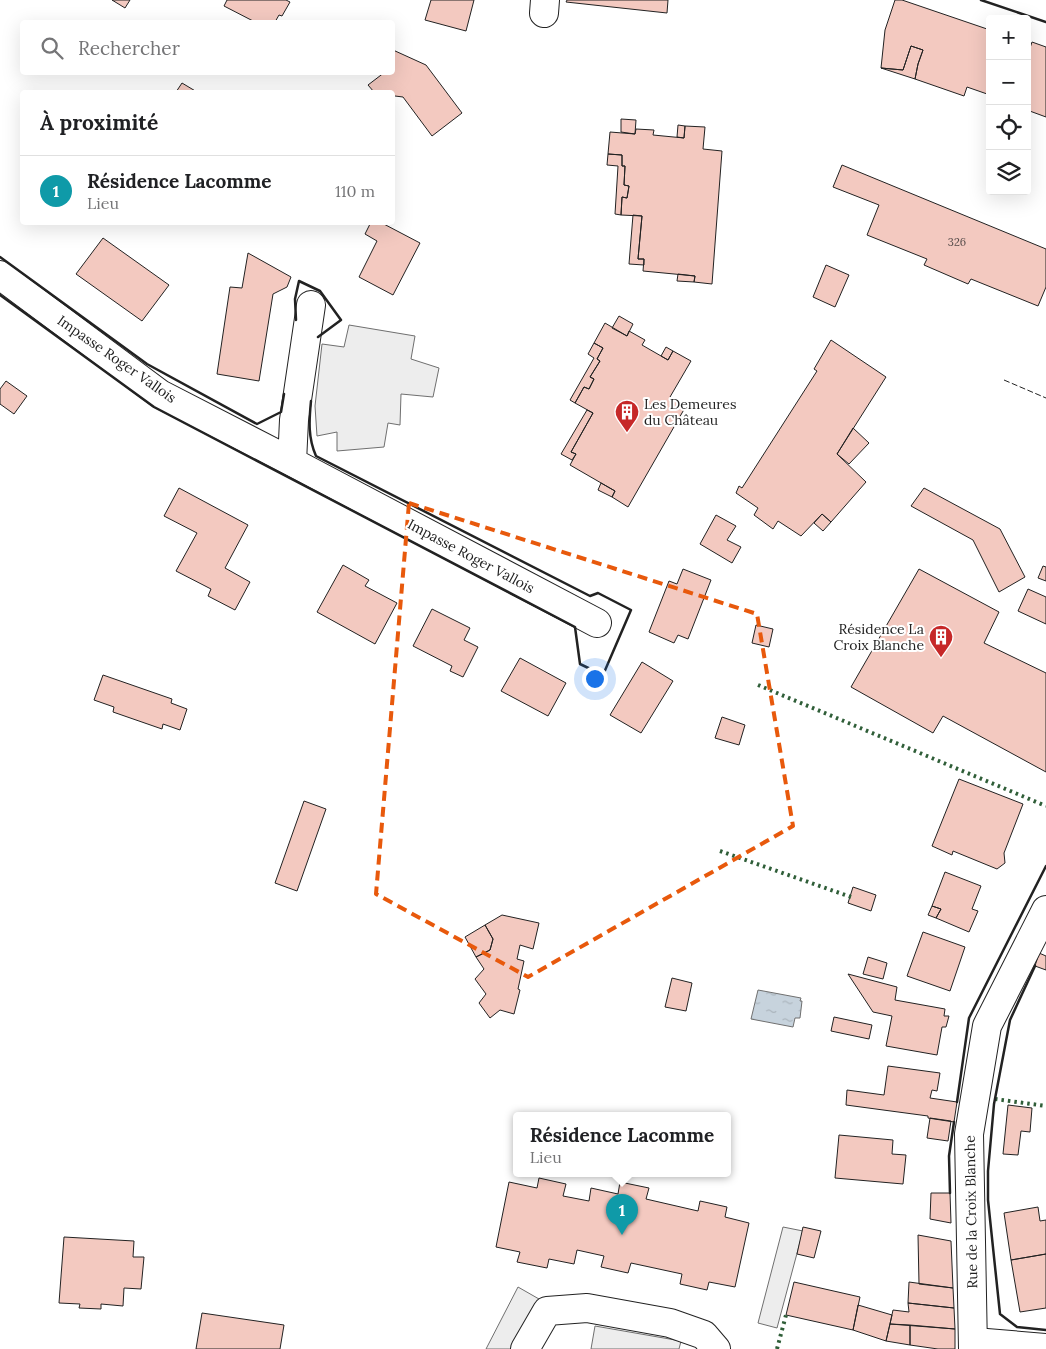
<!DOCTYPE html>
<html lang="fr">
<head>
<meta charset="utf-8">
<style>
	body { margin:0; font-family:Lora,serif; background:#f2f2f2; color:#202124 }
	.controls { position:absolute; right:15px; top:15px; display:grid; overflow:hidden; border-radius:5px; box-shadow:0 5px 20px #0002 }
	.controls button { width:45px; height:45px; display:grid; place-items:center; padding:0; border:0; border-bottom:1px solid #e0e0e0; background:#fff; color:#202124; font:25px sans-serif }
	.you { position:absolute; left:594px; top:678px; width:18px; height:18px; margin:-12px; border:4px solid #fff; border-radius:50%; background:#1a73e8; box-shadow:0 0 0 8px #1a73e833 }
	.badge { display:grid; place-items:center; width:32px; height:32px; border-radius:50%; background:#111827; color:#fff; font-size:16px; font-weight:700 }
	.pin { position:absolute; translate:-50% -41px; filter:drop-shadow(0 1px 2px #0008) }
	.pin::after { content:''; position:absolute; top:26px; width:18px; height:15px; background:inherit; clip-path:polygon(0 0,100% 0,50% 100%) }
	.popup { position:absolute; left:513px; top:1112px; width:218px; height:65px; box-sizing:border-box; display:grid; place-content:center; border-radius:5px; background:#fff; filter:drop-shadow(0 1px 4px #0005); font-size:16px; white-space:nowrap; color:#757577 }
	.popup b { font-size:19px; color:#202124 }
	.popup::after { content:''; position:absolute; left:50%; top:100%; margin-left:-10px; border:10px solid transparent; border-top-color:#fff }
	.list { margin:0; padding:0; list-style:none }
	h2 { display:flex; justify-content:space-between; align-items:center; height:65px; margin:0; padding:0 20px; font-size:21px }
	h2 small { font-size:16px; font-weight:400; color:#757577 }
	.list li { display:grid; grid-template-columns:32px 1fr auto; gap:15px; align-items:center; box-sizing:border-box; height:70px; padding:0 20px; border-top:1px solid #e0e0e0 }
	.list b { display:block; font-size:19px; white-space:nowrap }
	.list p { margin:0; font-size:16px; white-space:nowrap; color:#757577 }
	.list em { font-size:16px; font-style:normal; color:#757577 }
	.icon { flex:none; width:28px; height:28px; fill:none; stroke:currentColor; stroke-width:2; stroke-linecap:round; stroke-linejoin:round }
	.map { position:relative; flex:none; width:1046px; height:1349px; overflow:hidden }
	.search { position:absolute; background:#fff; box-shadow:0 5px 20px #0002; left:20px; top:20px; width:375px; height:55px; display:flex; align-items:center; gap:12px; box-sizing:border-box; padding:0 18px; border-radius:5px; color:#757577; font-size:19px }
	.panel { position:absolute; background:#fff; box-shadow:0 5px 20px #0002; left:20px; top:90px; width:375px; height:135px; border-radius:5px }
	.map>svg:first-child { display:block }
</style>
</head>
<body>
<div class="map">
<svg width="1046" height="1349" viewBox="0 0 1046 1349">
	<defs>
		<pattern id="water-ripples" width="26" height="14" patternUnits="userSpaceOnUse" patternTransform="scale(1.25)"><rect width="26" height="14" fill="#c7d3dd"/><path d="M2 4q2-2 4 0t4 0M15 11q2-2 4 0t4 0" fill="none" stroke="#abb5bd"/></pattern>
	</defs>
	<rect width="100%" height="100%" fill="#fff"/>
	<!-- parking -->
	<path fill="#ededed" stroke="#6f6f6f" d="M349,325L415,336L411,359L439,368L433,397L401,394L400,425L388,423L384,447L337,451V432L317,436L315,406L322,344L344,347Z
		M783,1227L803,1231L777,1328L758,1323Z
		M518,1287L539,1299L513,1349H486Z
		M595,1326L681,1341L679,1349H591Z"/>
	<!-- water -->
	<path fill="url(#water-ripples)" stroke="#6f6f6f" d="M758,990L801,998L800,1001H802L800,1018H795L793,1027L751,1019Z"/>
	<!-- building -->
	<path fill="#f3c9c0" stroke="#222" d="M112,0H130L125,8Z
		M227,0H286L290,2L282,16L279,15L275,22H255L224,6Z
		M431,0H474L466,31L425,20Z
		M567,0H668L667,13L566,2Z
		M895,0H902L990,30V95L967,87L964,96L915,79L918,64L923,50L911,46L903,70L881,68L885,30Z
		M1032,42L1046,47V117L1027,110V57Z
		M911,46L923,50L918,64L915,79L881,68L903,70Z
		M393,50L426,65L462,113L432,136L403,97L395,96L392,98V92H374L368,85L385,72H392Z
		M182,83L197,92H176Z
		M621,119L636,120L635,134L621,132Z
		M678,125L685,126L684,138L677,137Z
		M685,126L705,127L703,149L722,151L712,284L694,282L695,276L643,271L644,259H638L642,216L621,215L622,197L627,198L629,186L624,185L625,166H622V155L608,154L610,132L635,134L636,129L654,130L653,135L684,138Z
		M608,154L622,155V166H625L624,185L629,186L627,198L622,197L621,215L615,214L618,166L607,165Z
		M842,165L1046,249V287L1038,306L971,279L968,284L924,265L927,259L867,235L879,205L833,187Z
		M633,215L642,216L638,259H644V265L629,264Z
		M371,222H380L420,243L393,295L359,277L377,241L365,234Z
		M103,238L169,285L142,321L76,274Z
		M248,253L291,277L287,287L273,294L259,381L217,374L230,287L242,288Z
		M826,265L849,275L835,307L813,297Z
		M678,274L695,276L694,282L677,281Z
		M619,316L633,324L627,336L612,328Z
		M605,323L627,336L629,331L645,340L642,345L668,360L673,351L691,361L670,397L686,406L628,507L612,497L615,491L570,465L576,454L571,452L593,413L575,403L584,387L589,389L594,379L590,377L600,361L597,359L603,348L594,343Z
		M831,340L886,377L837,454L866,482L831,522L822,514L801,536L778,521L773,529L754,515L758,508L736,493L739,486L742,488L817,371L814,369Z
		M594,343L603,348L597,359L600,361L590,377L594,379L589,389L584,387L575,403L570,400L594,358L588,354Z
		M666,347L673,351L668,360L661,356Z
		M6,381L27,396L14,414L0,404V389Z
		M587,410L593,413L571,452L576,454L572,460L561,454Z
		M853,428L869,443L849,464L837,454Z
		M601,483L615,491L612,497L598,490Z
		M179,488L248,525L225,568L250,582L235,610L208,596L211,589L176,571L197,533L164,516Z
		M924,488L1000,529L1025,577L999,592L973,540L911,506Z
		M822,514L831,522L823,531L814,523Z
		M716,515L736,526L727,540L741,547L732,563L700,544Z
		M343,565L369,580L365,586L397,603L375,644L317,612Z
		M1043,566L1046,567V581L1038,578Z
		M683,569L711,580L688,639L678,635L674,643L649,632L669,581L677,584Z
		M919,569L999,612L984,643L1046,673V772L943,716L933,733L851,687Z
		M1028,589L1046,597V624L1018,611Z
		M432,609L470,628L464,640L478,647L463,677L450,671L452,666L413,646Z
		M756,625L773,629L769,647L752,643Z
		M520,658L566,683L548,716L501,691Z
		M642,662L673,681L641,733L610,715Z
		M103,675L172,699L171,703L187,709L180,730L163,724L162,729L113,712L114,707L94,700Z
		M722,717L745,725L739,745L715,738Z
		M959,779L1023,804L1004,853L1005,863L997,869L953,851L952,855L932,846Z
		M304,801L326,809L297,891L275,883Z
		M945,872L981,886L972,909L978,911L969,932L936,918L941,909L932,906Z
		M853,887L876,895L871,911L848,903Z
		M932,906L941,909L936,918L928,915Z
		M502,915L539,923L533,949L520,945L517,959L524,961L518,989L520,990L514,1014L500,1010L490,1018L479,1003L486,994L475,979L484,969L476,957L490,950L493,939L485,925Z
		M485,925L493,939L490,950L476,957L465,937Z
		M923,932L965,947L950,991L907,976Z
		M1039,953L1046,956V970L1035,966Z
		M868,957L887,963L883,979L863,974Z
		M848,974L897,987L895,1000L945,1009L944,1016H949L946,1027H942L937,1055L886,1046L892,1016L873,1012Z
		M672,978L692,983L686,1011L665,1007Z
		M834,1017L872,1025L869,1039L831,1031Z
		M888,1066L940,1073L937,1091L932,1090L930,1098L957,1102L954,1122L928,1118V1116L846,1105L847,1090L884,1095Z
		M1008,1105L1032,1108L1030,1132L1021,1131L1018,1155L1003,1154Z
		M930,1118L951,1121L948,1141L927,1138Z
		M839,1135L893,1140L892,1154L906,1155L903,1184L835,1178Z
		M539,1178L566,1184L563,1196L589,1201L591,1188L618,1194L620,1182L649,1188L646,1199L698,1211L700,1201L727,1207L725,1217L749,1223L735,1287L709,1282L707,1290L680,1284L682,1274L631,1263L628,1273L601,1267L604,1256L577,1250L574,1264L549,1259L547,1268L517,1262L520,1252L496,1247L509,1182L537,1188Z
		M931,1193H950L951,1223L930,1219Z
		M1038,1207L1040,1221L1046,1220V1254L1011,1260L1004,1213Z
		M803,1227L821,1231L814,1258L797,1254Z
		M918,1235L951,1241L953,1288L919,1284Z
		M64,1237L134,1241L133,1257H144L141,1289L124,1288L123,1306L101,1304V1309L79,1308L80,1304L59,1303Z
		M1046,1254V1308L1020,1312L1011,1260Z
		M794,1282L860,1297L853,1330L786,1315Z
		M909,1282L953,1288L954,1308L908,1303Z
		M908,1303L954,1308L955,1329L890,1324L893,1310L909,1312Z
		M858,1305L892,1315L886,1341L853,1330Z
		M202,1313L284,1325L280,1349H196Z
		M890,1324L910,1325V1345L886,1341Z
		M910,1325L955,1329V1349H938L910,1345Z"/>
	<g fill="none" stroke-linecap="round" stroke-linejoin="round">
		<defs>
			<path id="street" d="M544,13L545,0
				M0,275L160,394L292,462L597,623
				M292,462L294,420L311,305
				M974,1342L1046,1348
				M525,1349L547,1311L587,1308L670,1323L704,1335L716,1349"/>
			<path id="secondary" d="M973,1349L969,1134L987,1026L1046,910"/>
		</defs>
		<!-- street casing -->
		<use href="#street" stroke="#222" stroke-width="30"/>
		<!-- secondary casing -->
		<use href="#secondary" stroke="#222" stroke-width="30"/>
		<!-- street -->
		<use href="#street" stroke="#fff" stroke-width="28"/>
		<!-- secondary -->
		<use href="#secondary" stroke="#fff" stroke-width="28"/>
		<!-- hedge -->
		<path stroke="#2f5e38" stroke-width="4" stroke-dasharray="2.5 4" stroke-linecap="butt" d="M758,685L1046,806
			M720,851L851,897
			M995,1099L1046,1106
			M777,1349L786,1315"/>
		<!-- fence -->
		<path stroke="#222" stroke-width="1" stroke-dasharray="6 2.5" stroke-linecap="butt" d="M1004,380L1046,398"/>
		<!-- wall -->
		<path stroke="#222" stroke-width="2.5" d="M981,0L1046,22
			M0,257L147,364L257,424L281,412L284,394
			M0,295L154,407L575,627L580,664L603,675L631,610L598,593L590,596L316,456C308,438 309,421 311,401
			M296,320L295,299L299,281L320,291L341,320L318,337
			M1035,966L1010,1020L994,1104L988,1171V1200L1000,1314L1017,1327L1046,1330
			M957,1102L969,1018L1046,866
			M950,1193L949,1156L954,1122"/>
	</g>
	<!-- marked area -->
	<path fill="none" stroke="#e8590c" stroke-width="4" stroke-dasharray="10 6" stroke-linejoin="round" d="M409,503L757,614L793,826L528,977L376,894Z"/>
	<!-- icons -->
	<defs>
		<symbol id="building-pin" viewBox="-11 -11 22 30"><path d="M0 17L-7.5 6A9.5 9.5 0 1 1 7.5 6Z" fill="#c62828" stroke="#fff"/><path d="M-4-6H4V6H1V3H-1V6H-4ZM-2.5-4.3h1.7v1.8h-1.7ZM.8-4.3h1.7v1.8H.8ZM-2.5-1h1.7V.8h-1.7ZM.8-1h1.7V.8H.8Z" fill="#fff"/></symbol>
	</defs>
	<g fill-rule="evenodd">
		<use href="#building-pin" x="613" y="398" width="28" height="38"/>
		<use href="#building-pin" x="927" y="623" width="28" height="38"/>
	</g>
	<g text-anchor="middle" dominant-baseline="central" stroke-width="4" stroke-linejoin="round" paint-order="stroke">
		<!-- number labels -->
		<g font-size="11" fill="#564c4a">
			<text x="957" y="242">326</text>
		</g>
		<!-- street labels -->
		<g font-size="14" fill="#222" stroke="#fff">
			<text transform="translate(117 359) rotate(35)">Impasse Roger Vallois</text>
			<text transform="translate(471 556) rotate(28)">Impasse Roger Vallois</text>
			<text transform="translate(971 1212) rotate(-91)">Rue de la Croix Blanche</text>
		</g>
		<!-- poi labels -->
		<g font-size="14" fill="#222" stroke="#fff" text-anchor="start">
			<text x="644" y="404">Les Demeures<tspan x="644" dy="16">du Château</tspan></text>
			<text x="924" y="629" text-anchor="end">Résidence La<tspan x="924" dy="16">Croix Blanche</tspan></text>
		</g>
	</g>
</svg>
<div class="controls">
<button>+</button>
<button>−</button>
<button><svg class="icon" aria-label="locate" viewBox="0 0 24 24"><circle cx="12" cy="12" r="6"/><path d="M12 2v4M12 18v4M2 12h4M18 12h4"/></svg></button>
<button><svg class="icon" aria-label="layers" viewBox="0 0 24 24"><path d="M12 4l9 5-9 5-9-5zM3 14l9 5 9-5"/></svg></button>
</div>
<div class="you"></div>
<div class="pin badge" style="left:622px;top:1235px;background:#0f9aa8">1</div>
<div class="popup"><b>Résidence Lacomme</b>Lieu</div>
<div class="search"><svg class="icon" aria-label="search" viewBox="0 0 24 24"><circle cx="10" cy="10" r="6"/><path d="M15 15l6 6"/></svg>Rechercher</div>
<section class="panel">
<h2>À proximité<small></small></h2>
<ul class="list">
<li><span class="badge" style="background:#0f9aa8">1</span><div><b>Résidence Lacomme</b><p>Lieu</p></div><em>110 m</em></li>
</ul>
</section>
</div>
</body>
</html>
